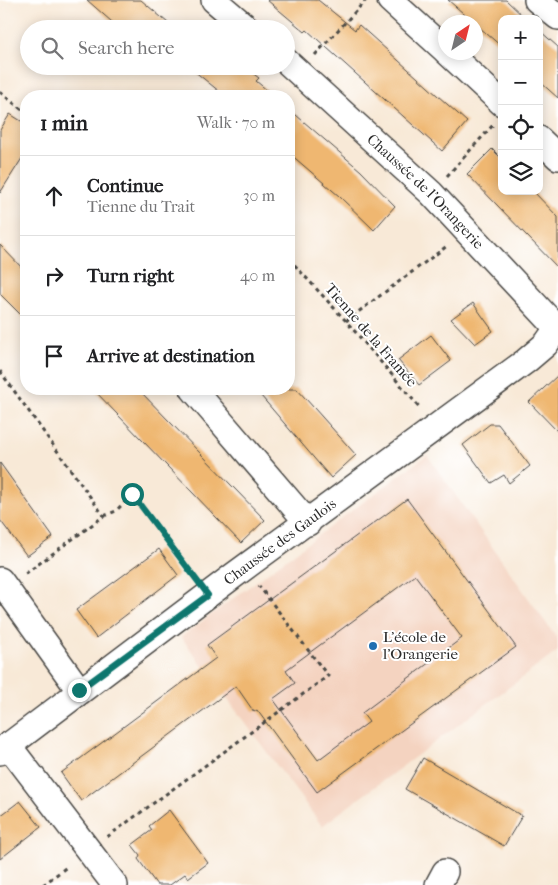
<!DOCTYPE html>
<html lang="en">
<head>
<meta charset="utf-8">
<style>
	body { margin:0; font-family:"IM FELL French Canon",serif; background:#f2f2f2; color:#202124 }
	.controls { position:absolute; right:15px; top:15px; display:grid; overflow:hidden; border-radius:10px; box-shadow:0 2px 12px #0003 }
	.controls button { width:45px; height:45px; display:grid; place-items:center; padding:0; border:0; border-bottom:1px solid #e0e0e0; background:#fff; color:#202124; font:25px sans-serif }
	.compass { position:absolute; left:438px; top:15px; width:45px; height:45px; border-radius:50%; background:#fff; box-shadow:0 2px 12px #0003; rotate:35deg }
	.stop { position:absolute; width:15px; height:15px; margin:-11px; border:4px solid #0f766e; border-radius:50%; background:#fff }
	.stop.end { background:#0f766e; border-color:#fff; box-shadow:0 1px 5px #0008 }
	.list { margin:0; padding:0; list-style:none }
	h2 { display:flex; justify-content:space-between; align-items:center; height:65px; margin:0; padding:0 20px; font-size:21px }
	h2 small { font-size:16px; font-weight:400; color:#757577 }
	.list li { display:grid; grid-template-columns:32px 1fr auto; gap:15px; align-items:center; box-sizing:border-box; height:80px; padding:0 20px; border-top:1px solid #e0e0e0 }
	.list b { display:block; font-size:19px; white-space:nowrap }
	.list p { margin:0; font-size:16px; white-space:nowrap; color:#757577 }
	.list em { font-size:16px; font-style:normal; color:#757577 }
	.icon { flex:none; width:28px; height:28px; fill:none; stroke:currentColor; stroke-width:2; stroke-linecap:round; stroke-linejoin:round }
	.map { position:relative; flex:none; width:558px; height:885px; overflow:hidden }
	.search { position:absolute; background:#fff; box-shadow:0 2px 12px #0003; left:20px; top:20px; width:275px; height:55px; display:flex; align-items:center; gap:12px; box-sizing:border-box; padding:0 18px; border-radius:28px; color:#757577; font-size:19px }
	.panel { position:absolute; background:#fff; box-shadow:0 2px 12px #0003; left:20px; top:90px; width:275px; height:305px; border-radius:20px }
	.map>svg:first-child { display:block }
</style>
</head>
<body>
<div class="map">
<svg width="558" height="885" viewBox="0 0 558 885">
	<rect width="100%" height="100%" fill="#fff"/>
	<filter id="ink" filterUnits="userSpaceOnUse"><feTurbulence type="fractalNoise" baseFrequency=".02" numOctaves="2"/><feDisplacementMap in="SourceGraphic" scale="10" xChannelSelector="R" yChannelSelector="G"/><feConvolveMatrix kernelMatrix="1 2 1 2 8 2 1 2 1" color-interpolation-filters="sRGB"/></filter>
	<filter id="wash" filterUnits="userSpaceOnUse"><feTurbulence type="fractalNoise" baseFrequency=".0096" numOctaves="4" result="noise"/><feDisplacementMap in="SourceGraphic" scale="20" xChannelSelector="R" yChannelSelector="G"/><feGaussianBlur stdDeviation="1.12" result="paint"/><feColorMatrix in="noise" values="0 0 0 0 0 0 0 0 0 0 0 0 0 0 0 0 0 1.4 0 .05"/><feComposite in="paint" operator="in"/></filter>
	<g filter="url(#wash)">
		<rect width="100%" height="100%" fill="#f8e9d7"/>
		<!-- built -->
		<path fill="#f4d3c0" d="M427,455L558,640V651L322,826L181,637Z"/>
		<g id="blocks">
			<!-- building -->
			<path fill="#efb771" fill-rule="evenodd" d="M87,0H141L175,29H120Z
				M267,0H318L355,30L359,25L467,122L442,151L307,30L305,32Z
				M448,0H506L526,19H502V47Z
				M539,30L558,47V98L539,81Z
				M188,66H243L259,78L256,81L274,96H225Z
				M289,109L361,171L395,206L374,230L339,196L289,153Z
				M10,114L26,124V152L0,193V130Z
				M492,149L502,159V191H533L558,217V268L467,174Z
				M0,245L26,272V320L0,294Z
				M473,303L493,331L475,344L451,319Z
				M431,335L451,361L419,385L398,360Z
				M558,375V432L529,402Z
				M93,389H138L265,520L241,543Z
				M255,389H297L356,455L331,478Z
				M490,424H498L530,466L509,483L504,475L491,483L463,445Z
				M0,463L53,537L27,556L0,520Z
				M407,499L516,647L317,792L257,710L254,712L236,686L81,801L61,773L216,658L207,645ZM415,575L462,638L362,713L369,722L318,760L273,699L295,683L286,670Z
				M159,549L178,575L96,638L76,610Z
				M423,758L522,816L504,846L405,789Z
				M20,801L41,827L0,859V816Z
				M169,810L208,863L188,878L185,874L170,885H157L138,859L140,855L132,845L152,830L149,826Z"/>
		</g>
	</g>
	<g filter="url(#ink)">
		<use href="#blocks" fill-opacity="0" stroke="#4a4845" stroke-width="1"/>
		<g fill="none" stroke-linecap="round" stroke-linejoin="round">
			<defs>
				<g id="minor">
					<path d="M214,0L248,29"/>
					<path d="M390,0L446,51"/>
					<path d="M537,0L558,17"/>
					<path d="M447,52L502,103"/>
					<path id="s1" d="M286,61L431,193L558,329"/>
					<path d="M539,139L558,157"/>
					<path d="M193,389L308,523"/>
					<path d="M0,580L79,690"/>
					<path d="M8,745L115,885"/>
					<path id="s2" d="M0,752L233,576L526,361L546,344L558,327"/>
					<path d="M438,885L445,872"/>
				</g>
			</defs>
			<!-- minor casing -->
			<use href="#minor" stroke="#4a4845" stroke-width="28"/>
			<!-- path -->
			<path stroke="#4a4845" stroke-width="3" stroke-dasharray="4 4" stroke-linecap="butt" d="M315,55L366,0
				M0,92L26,113
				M447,176L493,125
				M289,259L346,321L421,409
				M346,321L447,246
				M0,371L104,516L25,574
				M104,516L116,511L132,494L194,576
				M107,837L328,676L259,586
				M43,885L68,866"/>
			<!-- minor -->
			<use href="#minor" stroke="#fff" stroke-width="25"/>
		</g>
	</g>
	<g fill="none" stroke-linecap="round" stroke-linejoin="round" filter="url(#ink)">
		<!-- route -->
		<path stroke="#0f766e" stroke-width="6" d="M79,690L208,595L132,494"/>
	</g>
	<!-- markers -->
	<circle fill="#1f6fb2" stroke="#fff" stroke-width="2" cx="373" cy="646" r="5"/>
	<g text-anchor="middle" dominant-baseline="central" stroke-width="4" stroke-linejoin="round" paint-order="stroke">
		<!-- street labels -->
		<g font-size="15" fill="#2b2b2b" stroke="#fff">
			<text stroke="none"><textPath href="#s1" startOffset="191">Chaussée de l'Orangerie</textPath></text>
			<text transform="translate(371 335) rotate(49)">Tienne de la Framée</text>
			<text stroke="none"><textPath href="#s2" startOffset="350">Chaussée des Gaulois</textPath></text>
		</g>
		<!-- poi labels -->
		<g font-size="15" fill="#2b2b2b" stroke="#fff" text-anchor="start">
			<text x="383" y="637">L'école de<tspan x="383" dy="17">l'Orangerie</tspan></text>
		</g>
	</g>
</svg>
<div class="controls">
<button>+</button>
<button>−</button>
<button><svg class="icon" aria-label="locate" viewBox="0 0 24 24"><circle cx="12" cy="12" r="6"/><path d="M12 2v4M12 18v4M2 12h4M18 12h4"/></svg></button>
<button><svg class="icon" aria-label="layers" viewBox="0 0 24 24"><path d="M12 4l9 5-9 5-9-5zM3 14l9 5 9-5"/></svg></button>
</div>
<svg class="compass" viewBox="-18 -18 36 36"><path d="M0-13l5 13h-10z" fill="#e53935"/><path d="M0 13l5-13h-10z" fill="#757577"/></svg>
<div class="stop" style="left:132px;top:494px"></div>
<div class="stop end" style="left:79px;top:690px"></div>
<div class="search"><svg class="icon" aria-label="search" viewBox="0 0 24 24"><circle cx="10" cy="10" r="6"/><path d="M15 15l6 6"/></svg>Search here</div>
<section class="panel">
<h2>1 min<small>Walk · 70 m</small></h2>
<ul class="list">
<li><svg class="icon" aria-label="ahead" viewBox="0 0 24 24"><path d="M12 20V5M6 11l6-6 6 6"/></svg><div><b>Continue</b><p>Tienne du Trait</p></div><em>30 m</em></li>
<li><svg class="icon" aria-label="right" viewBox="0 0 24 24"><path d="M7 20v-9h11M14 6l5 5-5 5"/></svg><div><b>Turn right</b></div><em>40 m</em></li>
<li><svg class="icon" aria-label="arrive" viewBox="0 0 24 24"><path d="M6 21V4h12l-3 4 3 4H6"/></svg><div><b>Arrive at destination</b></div></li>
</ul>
</section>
</div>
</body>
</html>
